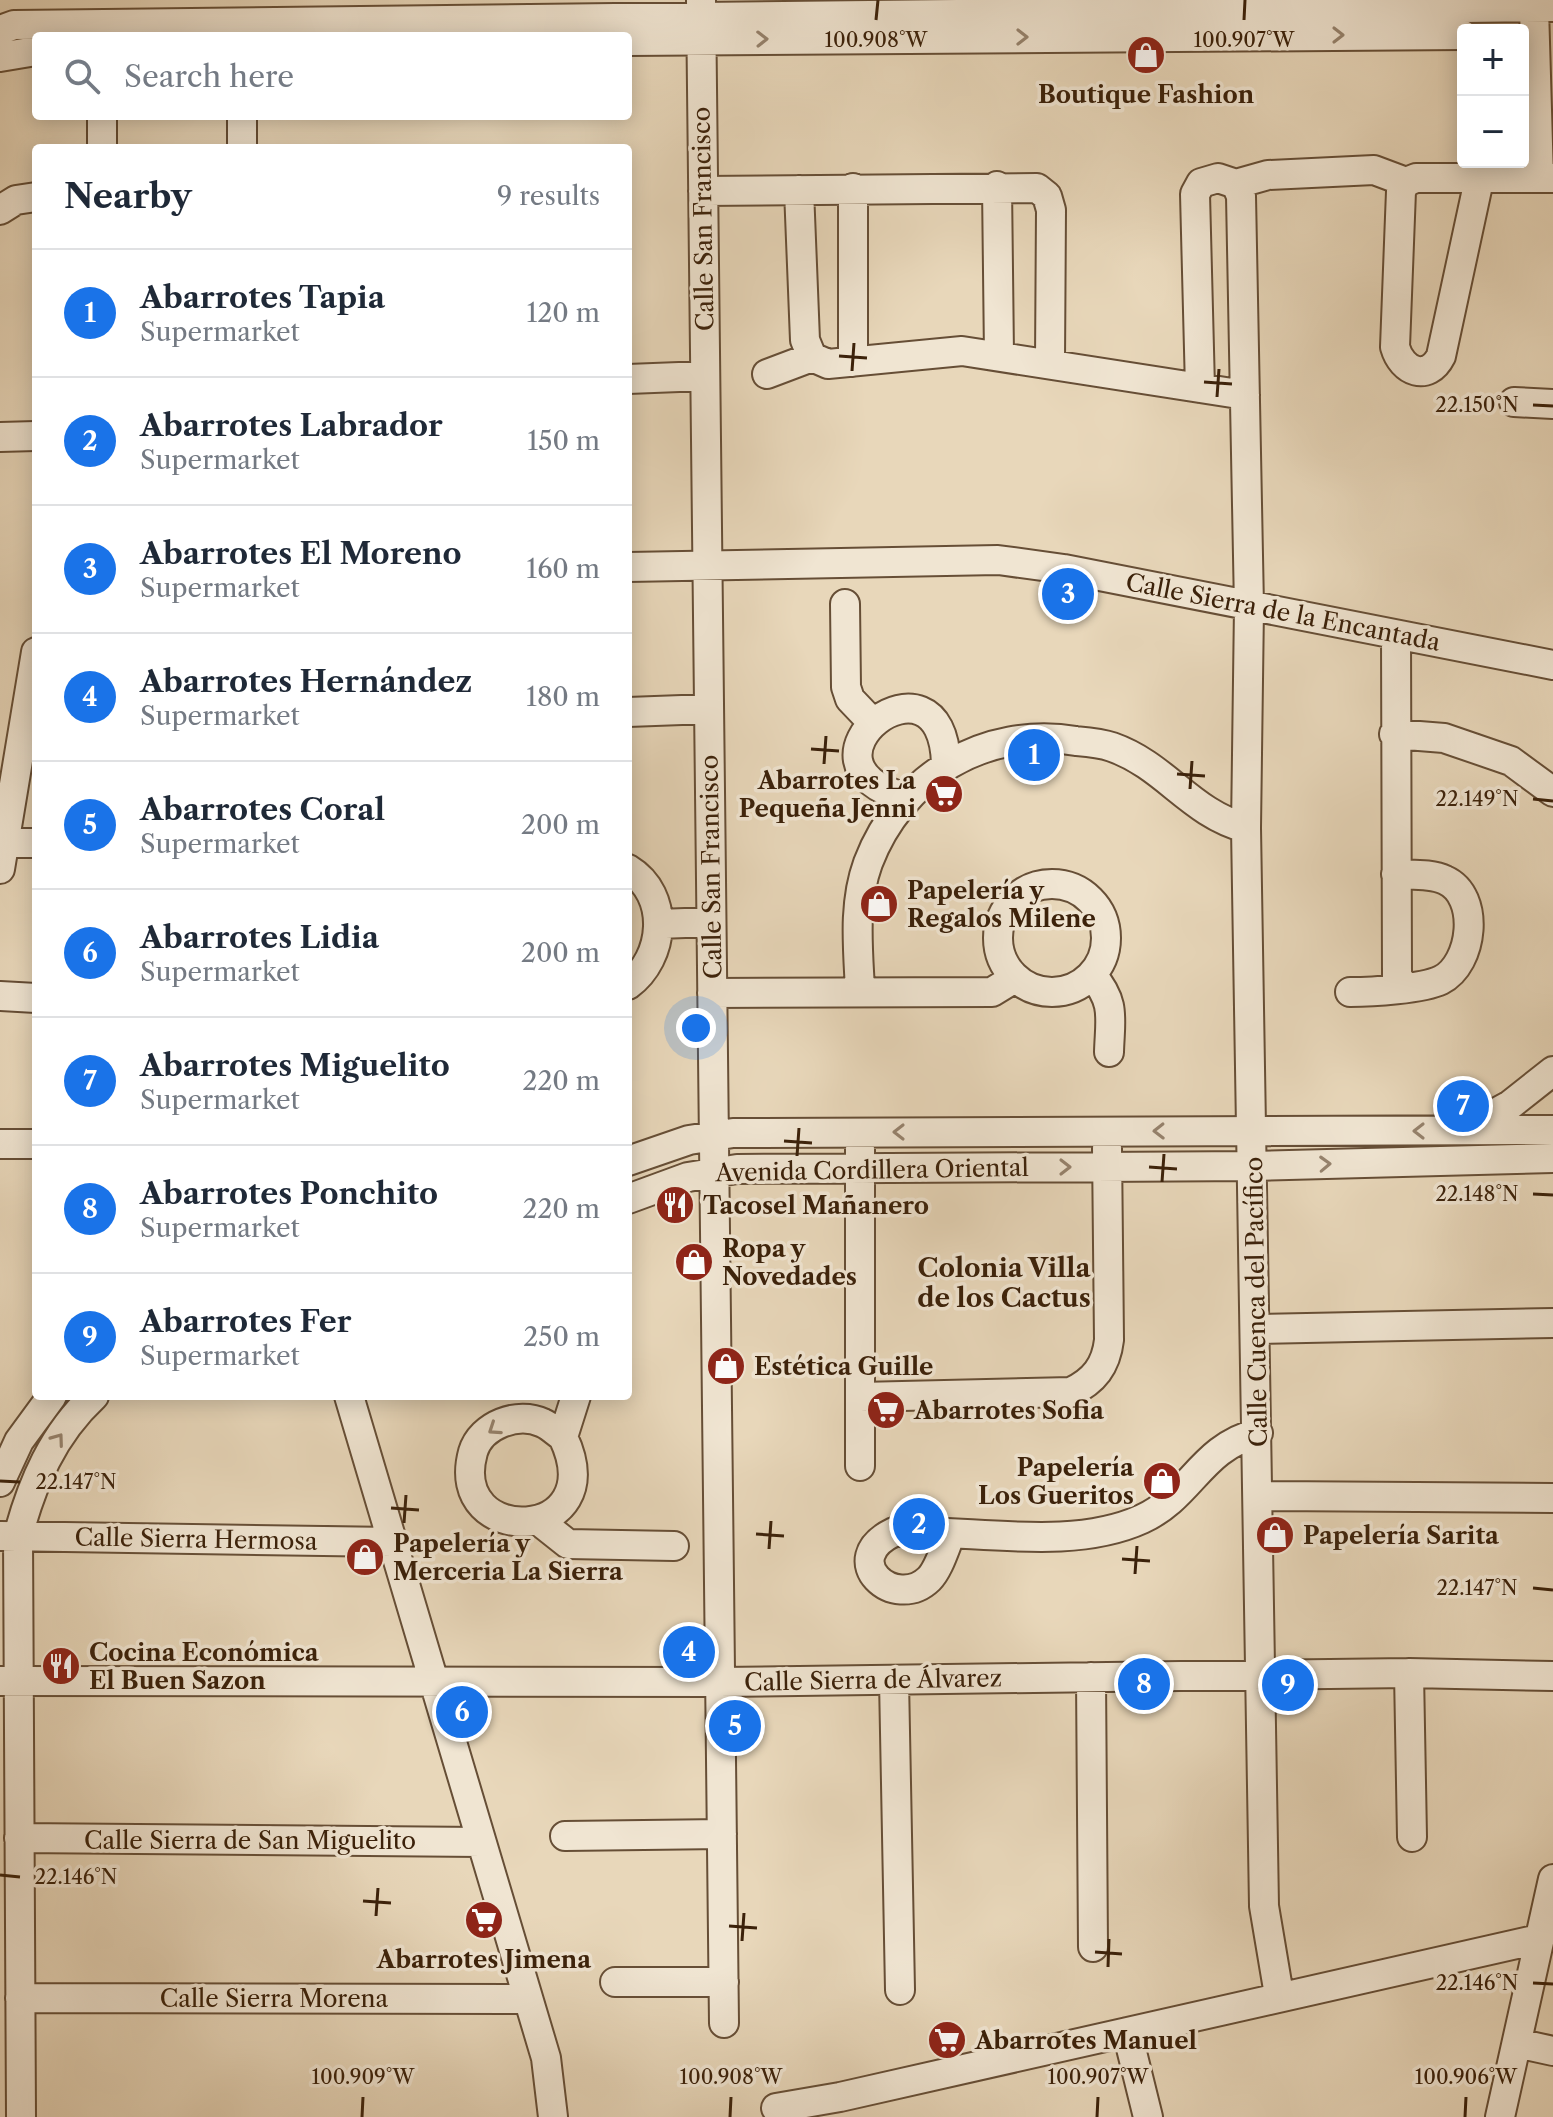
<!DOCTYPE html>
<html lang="en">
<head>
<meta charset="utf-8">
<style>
	body { margin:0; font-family:"Libre Caslon Text",serif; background:#f6f6f7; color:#1f2937 }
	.controls { position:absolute; right:24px; top:24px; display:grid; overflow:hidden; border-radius:8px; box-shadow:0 4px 20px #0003 }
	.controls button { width:72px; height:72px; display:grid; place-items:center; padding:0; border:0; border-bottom:2px solid #e0e1e3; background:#fff; color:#1f2937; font:40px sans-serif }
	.you { position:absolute; left:696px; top:1028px; width:28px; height:28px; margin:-20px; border:6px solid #fff; border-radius:50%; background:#1a73e8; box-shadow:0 0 0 12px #1a73e833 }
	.badge { display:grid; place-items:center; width:52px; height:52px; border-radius:50%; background:#1a73e8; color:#fff; font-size:26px; font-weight:700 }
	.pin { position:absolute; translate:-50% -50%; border:4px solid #fff; box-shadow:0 2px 8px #0006 }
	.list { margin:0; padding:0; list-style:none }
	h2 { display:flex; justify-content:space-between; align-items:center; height:104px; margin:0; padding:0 32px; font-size:34px }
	h2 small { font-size:26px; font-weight:400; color:#747a83 }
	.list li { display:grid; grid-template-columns:52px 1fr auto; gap:24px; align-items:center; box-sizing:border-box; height:128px; padding:0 32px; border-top:2px solid #e0e1e3 }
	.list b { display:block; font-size:30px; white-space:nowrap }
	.list p { margin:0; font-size:26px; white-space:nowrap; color:#747a83 }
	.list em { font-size:26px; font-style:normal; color:#747a83 }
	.icon { flex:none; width:44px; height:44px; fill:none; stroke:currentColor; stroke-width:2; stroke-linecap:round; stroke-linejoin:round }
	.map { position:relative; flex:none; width:1553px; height:2117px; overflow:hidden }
	.search { position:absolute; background:#fff; box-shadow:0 4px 20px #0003; left:32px; top:32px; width:600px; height:88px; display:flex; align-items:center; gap:20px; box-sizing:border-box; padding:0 28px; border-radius:8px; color:#747a83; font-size:30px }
	.panel { position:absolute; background:#fff; box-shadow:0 4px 20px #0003; left:32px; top:144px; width:600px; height:1256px; border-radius:8px }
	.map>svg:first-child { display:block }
</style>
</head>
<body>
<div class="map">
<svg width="1553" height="2117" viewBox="0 0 1553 2117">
	<rect width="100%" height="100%" fill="#e8d7ba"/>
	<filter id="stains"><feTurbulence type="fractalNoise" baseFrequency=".0025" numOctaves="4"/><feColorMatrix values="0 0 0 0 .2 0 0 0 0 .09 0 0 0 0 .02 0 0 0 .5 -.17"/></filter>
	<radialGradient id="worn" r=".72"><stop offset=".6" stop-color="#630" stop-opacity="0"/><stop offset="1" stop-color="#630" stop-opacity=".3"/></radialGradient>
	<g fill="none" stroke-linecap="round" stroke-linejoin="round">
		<defs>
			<path id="minor" d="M701,0L724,2023
				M1534,8L1539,178
				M0,30L14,25L104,24L1553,7
				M628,41L1463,35
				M0,57L36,51
				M242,116V148
				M102,148V116
				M1479,180L1441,356C1428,382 1402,372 1395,347L1401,191L1406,182L1416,178H1553
				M1236,184L1268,175L1374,170L1406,182
				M997,186L999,355
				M799,190L805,340L812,357L828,364L962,351L1245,395
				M703,191L1037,188L1047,196L1051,210L1050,362
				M0,210L16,200L36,197
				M853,362V188
				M767,374L812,357
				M628,379L705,376
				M1200,388L1195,194L1201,183L1218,178L1236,184L1241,196L1249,607L1246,828L1264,1906L1279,1995
				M1514,402L1553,404
				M0,437L36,436
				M628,567L998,560L1064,569L1553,665
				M845,604L846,687L850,699L871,721
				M1396,635L1397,977L1404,985
				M628,712L709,709
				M1394,734L1444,738L1511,761L1553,792
				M907,798C777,764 944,636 946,765
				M3,843H36
				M0,869L36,652
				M628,869C671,895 665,958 628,985
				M998 938a54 54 0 1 1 108 0a54 54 0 1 1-108 0Z
				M659,924L711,922
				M1092,975C1116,1003 1110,1018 1109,1052
				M860,990C858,948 853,904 868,863C901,776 985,726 1076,741C1088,742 1101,743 1112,747C1166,766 1190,813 1246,828
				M1350,992C1372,992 1422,989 1441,980C1473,964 1481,896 1445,880C1431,873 1411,875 1396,874
				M712,993L992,992L1015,978
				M0,996L36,998
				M1466,1129L1510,1105L1553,1071
				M0,1144H36
				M628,1161L689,1140L733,1133L1553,1130
				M628,1199L688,1177L737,1169L1254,1166L1553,1158
				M1256,1329L1553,1323
				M349,1396L546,2058L553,2117
				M860,1397L1071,1392C1094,1381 1106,1366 1109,1340L1107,1148
				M563,1437C557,1433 550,1426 543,1423C518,1411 481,1425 473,1452C446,1550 614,1544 563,1437L576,1396
				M860,1466V1149
				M0,1482L19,1441L52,1396
				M1259,1496L1553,1498
				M539,1521L568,1544L674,1546
				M951,1534C945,1547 939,1569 929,1579C895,1612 836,1560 894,1532C972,1529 1070,1552 1142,1519C1192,1496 1200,1448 1258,1433
				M1,1536L392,1542
				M1409,1673L1412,1837
				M1091,1677L1093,1947
				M894,1680L900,1990
				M0,1681L720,1682L1409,1673L1553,1676
				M565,1836L722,1834
				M19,1838L481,1842
				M615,1982H724
				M20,1998L528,1999
				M1127,2032L1148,2117
				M1517,2043L1553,2051
				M776,2108L840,2097L1539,1939
				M21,2117L18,1536C32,1483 53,1434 94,1396
				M1500,2117L1553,1879"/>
		</defs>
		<!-- minor casing -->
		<use href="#minor" stroke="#664e36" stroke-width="32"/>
		<!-- minor -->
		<use href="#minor" stroke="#f0e5d2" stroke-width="28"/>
	</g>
	<!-- one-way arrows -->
	<defs><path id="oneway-chevron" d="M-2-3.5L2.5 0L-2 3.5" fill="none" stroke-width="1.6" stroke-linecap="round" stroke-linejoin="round" transform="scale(2)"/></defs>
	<g stroke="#96836e">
		<use href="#oneway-chevron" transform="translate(1338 35)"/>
		<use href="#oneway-chevron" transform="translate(1022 37)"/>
		<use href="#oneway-chevron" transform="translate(762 39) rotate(-1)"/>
		<use href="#oneway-chevron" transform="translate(1159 1131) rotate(179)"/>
		<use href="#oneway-chevron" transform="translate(1419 1131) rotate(-180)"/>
		<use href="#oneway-chevron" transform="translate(899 1132) rotate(180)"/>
		<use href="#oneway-chevron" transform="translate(1325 1164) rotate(-2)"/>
		<use href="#oneway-chevron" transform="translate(1065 1167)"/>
		<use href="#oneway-chevron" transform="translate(494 1429) rotate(146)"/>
		<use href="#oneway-chevron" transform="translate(58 1439) rotate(-54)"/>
	</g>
	<!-- ticks -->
	<path fill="none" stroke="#3b210a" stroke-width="3" d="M876,20L878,0M1244,20L1245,0M839,356L867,358M852,371L854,343M1204,382L1232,384M1217,397L1219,369M1533,405L1553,406M811,749L839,751M824,764L826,736M1177,774L1205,776M1190,789L1192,761M1533,799L1553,801M784,1141L812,1143M797,1156L799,1128M1149,1167L1177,1169M1162,1182L1164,1154M1533,1194L1553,1195M0,1481L20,1482M391,1508L419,1510M404,1523L406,1495M756,1534L784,1536M769,1549L771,1521M1122,1559L1150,1561M1135,1574L1137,1546M1533,1588L1553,1590M0,1875L20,1877M363,1901L391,1903M376,1916L378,1888M729,1926L757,1928M742,1941L744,1913M1095,1952L1122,1954M1108,1967L1109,1939M1533,1983L1553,1984M362,2117L363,2097M730,2117L731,2097M1097,2117L1098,2097M1465,2117L1466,2097"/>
	<!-- icons -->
	<defs>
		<symbol id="shop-disc" viewBox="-11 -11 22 22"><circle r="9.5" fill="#8f2418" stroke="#f0e5d2"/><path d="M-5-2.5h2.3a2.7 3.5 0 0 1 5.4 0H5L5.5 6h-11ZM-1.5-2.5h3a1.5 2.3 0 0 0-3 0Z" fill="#fff"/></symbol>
		<symbol id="supermarket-disc" viewBox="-11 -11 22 22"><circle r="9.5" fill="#8f2418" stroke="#f0e5d2"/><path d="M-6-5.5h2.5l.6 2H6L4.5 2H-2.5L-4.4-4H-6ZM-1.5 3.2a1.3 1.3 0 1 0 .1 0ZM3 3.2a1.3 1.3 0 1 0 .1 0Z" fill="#fff"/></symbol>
		<symbol id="restaurant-disc" viewBox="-11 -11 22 22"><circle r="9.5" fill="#8f2418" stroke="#f0e5d2"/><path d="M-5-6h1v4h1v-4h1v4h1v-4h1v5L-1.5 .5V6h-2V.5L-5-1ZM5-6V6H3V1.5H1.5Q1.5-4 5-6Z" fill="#fff"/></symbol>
	</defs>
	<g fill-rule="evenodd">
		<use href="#shop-disc" x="1124" y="33" width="44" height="44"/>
		<use href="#supermarket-disc" x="922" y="772" width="44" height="44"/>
		<use href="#shop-disc" x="857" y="882" width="44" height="44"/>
		<use href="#restaurant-disc" x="653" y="1183" width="44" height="44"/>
		<use href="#shop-disc" x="672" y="1240" width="44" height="44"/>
		<use href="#shop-disc" x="704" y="1344" width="44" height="44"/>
		<use href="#supermarket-disc" x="864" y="1388" width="44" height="44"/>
		<use href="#shop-disc" x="1140" y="1459" width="44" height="44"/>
		<use href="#shop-disc" x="1253" y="1513" width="44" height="44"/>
		<use href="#shop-disc" x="343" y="1535" width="44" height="44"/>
		<use href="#restaurant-disc" x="39" y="1644" width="44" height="44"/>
		<use href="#supermarket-disc" x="462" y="1898" width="44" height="44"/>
		<use href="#supermarket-disc" x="925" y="2018" width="44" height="44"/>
	</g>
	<g text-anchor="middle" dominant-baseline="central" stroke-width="7" stroke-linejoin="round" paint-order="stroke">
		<!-- poi labels -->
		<g font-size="24" font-weight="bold" fill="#3b210a" stroke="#f0e5d2" text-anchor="start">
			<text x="1146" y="94" text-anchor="middle">Boutique Fashion</text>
			<text x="916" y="780" text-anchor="end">Abarrotes La<tspan x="916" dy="28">Pequeña Jenni</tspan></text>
			<text x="907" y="890">Papelería y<tspan x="907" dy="28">Regalos Milene</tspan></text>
			<text x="703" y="1205">Tacosel Mañanero</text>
			<text x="722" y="1248">Ropa y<tspan x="722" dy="28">Novedades</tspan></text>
			<text x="754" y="1366">Estética Guille</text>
			<text x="914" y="1410">Abarrotes Sofia</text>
			<text x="1134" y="1467" text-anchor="end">Papelería<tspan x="1134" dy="28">Los Gueritos</tspan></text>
			<text x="1303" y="1535">Papelería Sarita</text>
			<text x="393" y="1543">Papelería y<tspan x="393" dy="28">Merceria La Sierra</tspan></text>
			<text x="89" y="1652">Cocina Económica<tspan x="89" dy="28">El Buen Sazon</tspan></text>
			<text x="484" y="1959" text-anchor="middle">Abarrotes Jimena</text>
			<text x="975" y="2040">Abarrotes Manuel</text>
		</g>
		<!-- street labels -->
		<g font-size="24" fill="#3b210a" stroke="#f0e5d2">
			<text transform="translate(703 219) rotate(-91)">Calle San Francisco</text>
			<text transform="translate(1283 612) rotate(11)">Calle Sierra de la Encantada</text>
			<text transform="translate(711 867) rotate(-91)">Calle San Francisco</text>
			<text transform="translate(872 1170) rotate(-1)">Avenida Cordillera Oriental</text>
			<text transform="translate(1256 1302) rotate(-91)">Calle Cuenca del Pacífico</text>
			<text transform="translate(196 1539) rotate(1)">Calle Sierra Hermosa</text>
			<text transform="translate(873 1680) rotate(-1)">Calle Sierra de Álvarez</text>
			<text x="250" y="1840">Calle Sierra de San Miguelito</text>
			<text x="274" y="1998">Calle Sierra Morena</text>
		</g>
		<!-- neighbourhood labels -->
		<g font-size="26" font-weight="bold" fill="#3b210a" stroke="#f0e5d2">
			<text x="1004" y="1268">Colonia Villa<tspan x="1004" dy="30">de los Cactus</tspan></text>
		</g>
	</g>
	<g font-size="20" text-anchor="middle" fill="#3b210a" stroke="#f0e5d2" stroke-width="7" stroke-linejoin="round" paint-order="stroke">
		<text x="876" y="47">100.908°W</text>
		<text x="1244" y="47">100.907°W</text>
		<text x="1477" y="412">22.150°N</text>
		<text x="1477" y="806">22.149°N</text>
		<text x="1477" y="1201">22.148°N</text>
		<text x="76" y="1489">22.147°N</text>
		<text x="1477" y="1595">22.147°N</text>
		<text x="76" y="1884">22.146°N</text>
		<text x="1477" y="1990">22.146°N</text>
		<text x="363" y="2084">100.909°W</text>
		<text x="731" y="2084">100.908°W</text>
		<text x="1098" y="2084">100.907°W</text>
		<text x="1466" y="2084">100.906°W</text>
	</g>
	<rect width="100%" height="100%" filter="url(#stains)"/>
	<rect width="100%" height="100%" fill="url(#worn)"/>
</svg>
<div class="controls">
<button>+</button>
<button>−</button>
</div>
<div class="you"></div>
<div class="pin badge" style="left:1034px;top:755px">1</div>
<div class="pin badge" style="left:919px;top:1524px">2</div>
<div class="pin badge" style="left:1068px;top:594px">3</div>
<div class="pin badge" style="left:689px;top:1652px">4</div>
<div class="pin badge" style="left:735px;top:1726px">5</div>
<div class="pin badge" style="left:462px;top:1712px">6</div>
<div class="pin badge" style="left:1463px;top:1106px">7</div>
<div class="pin badge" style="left:1144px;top:1684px">8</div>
<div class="pin badge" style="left:1288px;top:1685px">9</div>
<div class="search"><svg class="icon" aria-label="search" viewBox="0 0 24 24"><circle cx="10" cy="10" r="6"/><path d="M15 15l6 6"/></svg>Search here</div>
<section class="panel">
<h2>Nearby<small>9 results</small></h2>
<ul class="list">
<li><span class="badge">1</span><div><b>Abarrotes Tapia</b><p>Supermarket</p></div><em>120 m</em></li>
<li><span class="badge">2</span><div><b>Abarrotes Labrador</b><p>Supermarket</p></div><em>150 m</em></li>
<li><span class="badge">3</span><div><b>Abarrotes El Moreno</b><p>Supermarket</p></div><em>160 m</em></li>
<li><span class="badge">4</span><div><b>Abarrotes Hernández</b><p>Supermarket</p></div><em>180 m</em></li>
<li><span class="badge">5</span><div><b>Abarrotes Coral</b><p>Supermarket</p></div><em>200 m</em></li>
<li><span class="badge">6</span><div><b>Abarrotes Lidia</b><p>Supermarket</p></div><em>200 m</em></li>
<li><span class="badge">7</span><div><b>Abarrotes Miguelito</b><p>Supermarket</p></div><em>220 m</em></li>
<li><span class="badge">8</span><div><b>Abarrotes Ponchito</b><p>Supermarket</p></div><em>220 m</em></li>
<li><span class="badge">9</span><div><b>Abarrotes Fer</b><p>Supermarket</p></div><em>250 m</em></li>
</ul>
</section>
</div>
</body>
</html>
